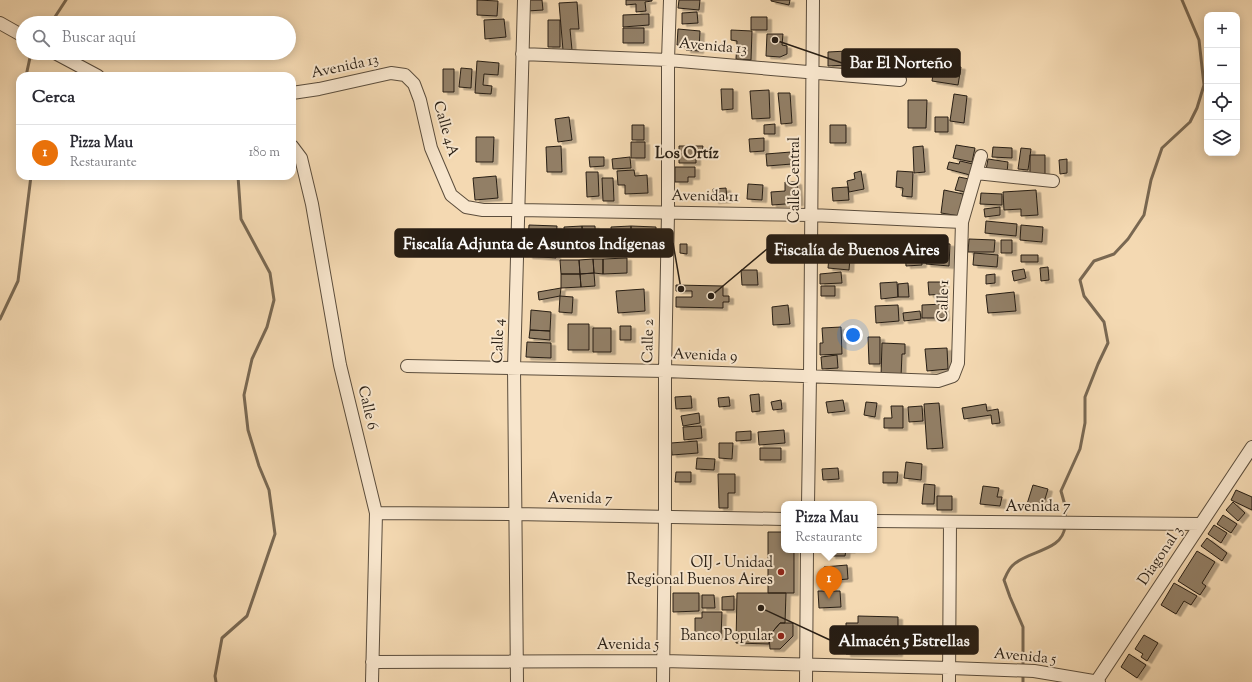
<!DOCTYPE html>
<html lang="es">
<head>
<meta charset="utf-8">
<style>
	body { margin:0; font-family:"Sorts Mill Goudy",serif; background:#f7f7f7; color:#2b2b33 }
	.controls { position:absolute; right:12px; top:12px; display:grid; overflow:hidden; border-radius:8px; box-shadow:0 2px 10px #0003 }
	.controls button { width:36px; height:36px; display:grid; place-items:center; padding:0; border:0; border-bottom:1px solid #e1e1e2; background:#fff; color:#2b2b33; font:20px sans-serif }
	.you { position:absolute; left:853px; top:335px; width:14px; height:14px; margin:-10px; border:3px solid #fff; border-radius:50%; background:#1a73e8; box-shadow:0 0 0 6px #1a73e833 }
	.badge { display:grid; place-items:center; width:26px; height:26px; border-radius:50%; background:#7c3aed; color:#fff; font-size:13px; font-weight:700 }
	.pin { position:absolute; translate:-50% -33px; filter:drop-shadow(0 1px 2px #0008) }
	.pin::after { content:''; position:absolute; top:21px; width:14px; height:12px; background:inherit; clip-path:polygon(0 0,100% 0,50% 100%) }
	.popup { position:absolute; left:781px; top:501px; width:96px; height:52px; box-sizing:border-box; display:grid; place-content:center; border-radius:8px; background:#fff; filter:drop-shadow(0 1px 3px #0005); font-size:13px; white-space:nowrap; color:#7c7c81 }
	.popup b { font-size:15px; color:#2b2b33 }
	.popup::after { content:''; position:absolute; left:50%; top:100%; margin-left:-8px; border:8px solid transparent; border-top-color:#fff }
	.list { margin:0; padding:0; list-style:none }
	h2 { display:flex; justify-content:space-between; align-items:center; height:52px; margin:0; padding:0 16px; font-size:17px }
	h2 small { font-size:13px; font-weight:400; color:#7c7c81 }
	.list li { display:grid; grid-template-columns:26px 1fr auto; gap:12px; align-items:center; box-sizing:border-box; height:56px; padding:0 16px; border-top:1px solid #e1e1e2 }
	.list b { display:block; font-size:15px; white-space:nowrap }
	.list p { margin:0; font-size:13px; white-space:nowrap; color:#7c7c81 }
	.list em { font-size:13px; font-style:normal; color:#7c7c81 }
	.icon { flex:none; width:22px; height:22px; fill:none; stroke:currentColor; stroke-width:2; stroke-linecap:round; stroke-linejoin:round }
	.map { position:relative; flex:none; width:1252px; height:682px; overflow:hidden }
	.search { position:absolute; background:#fff; box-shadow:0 2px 10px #0003; left:16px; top:16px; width:280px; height:44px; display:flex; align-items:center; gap:10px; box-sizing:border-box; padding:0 14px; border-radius:22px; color:#7c7c81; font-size:15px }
	.panel { position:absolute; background:#fff; box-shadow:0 2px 10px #0003; left:16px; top:72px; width:280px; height:108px; border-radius:12px }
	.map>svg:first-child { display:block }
</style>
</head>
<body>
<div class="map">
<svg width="1252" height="682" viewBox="0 0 1252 682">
	<defs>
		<filter id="shadow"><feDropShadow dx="4.5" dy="2.5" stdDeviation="0" flood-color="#0004"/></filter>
	</defs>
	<rect width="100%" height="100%" fill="#f4d9b2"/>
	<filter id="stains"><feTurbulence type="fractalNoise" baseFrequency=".005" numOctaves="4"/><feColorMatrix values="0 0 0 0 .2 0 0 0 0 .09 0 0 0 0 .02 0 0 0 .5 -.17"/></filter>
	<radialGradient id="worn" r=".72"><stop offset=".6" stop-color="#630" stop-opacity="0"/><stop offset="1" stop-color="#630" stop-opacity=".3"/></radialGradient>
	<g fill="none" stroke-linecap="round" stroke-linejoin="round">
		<!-- stream -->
		<path stroke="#796852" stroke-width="3" d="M51,23L66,0
			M26,76L31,53
			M0,319L18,281L31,176
			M1065,520L1066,509L1061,491L1080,449L1085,423V397L1098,364L1108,343L1104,322L1084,296L1080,280L1094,261L1114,254L1128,239L1144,215L1151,180L1162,148L1190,122L1197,108L1204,85L1199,40L1182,0
			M1023,668V627L1010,597L1004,580C1006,576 1008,570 1012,566C1027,550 1063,552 1065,526
			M216,682L215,676L222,638L247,616L275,534L269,490L259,466L248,430L244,395L252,359L267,327L274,300L270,273L241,219L238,176
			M1023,682V673"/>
	</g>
	<!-- building -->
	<path fill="#927f66" stroke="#281e14" filter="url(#shadow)" d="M477,0L498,1L497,16L477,15Z
		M526,0H542L543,10L527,11Z
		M626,0H652V1L645,2L646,11L636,12V4L626,5Z
		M679,0H700L699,10L678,8Z
		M771,0H790L789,5L771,1Z
		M577,2L579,29H570L572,50H563L559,3Z
		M697,12L698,23L682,24V13Z
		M649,14V25L623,27V15Z
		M751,17H767V30H751Z
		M504,19L506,37L485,39L484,20Z
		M548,20H560V47H548Z
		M623,28H644V43H623Z
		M678,29L700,31L699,51L686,50V46L677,45Z
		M731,30L752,31L751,60L736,59L737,41L731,40Z
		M767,34H783L782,45L787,46V54L780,57L766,56Z
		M847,51L848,65L828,66V52Z
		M859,53L883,55L881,75L857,73Z
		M936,53L946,54L944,65L961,67L958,85L932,81Z
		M477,61L499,63L498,75L484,74L483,85L492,86L491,94L475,93Z
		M899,63H909V73H898Z
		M461,68L472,69L471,88L459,87Z
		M443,69H454V92H443Z
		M721,89H733V109L722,110Z
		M769,90L770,118L752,119L750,91Z
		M778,93H790L792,123L781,124Z
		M954,94L967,96L964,123L950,121Z
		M908,100H927L926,128H908Z
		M569,117L572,140L558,142L555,119Z
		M935,117H948V132H935Z
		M775,124V134H764V125Z
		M632,125H644V140H632Z
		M830,125H846V143H830Z
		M476,137H494L493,162H476Z
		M764,138V151L750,152L749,139Z
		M631,142H645V158H631Z
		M956,145L975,148L972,162L953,158Z
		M561,146L562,172H547L546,147Z
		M679,146H703L702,152H696V163H679Z
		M923,146L925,172L914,173L913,147Z
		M993,147L1012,148V158L992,157Z
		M1021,148L1031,149L1028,170L1018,169Z
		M791,152L792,164L767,166L766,154Z
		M1030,155H1045V176H1030Z
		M589,157H604V166L590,167Z
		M630,157L631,168L613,169L612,159Z
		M988,159L1008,162L1007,173L986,170Z
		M1067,159V173L1060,174L1059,160Z
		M960,161L973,164L970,175L947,169L949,162L959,164Z
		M675,167H695V177H688V182H675Z
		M634,170L635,176L647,175L648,193L625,194V185H618L617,171Z
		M861,171L864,189L849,192L847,181L855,179L854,173Z
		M897,171L913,172L912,197L902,196L903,188L896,187Z
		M586,172H598L599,196L587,197Z
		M496,176L498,198L475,200L473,178Z
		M959,177L969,179L966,192L955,190Z
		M602,178H613L614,201H603Z
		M785,182H797L799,203L772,205L771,192L785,191Z
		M748,184L763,185L762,200L747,199Z
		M848,187L849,200L833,201L832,188Z
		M726,188L727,200L714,201L713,189Z
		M944,190L963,194L960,216L941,213Z
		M1036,190L1038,215L1021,216V209L1004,210L1003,192Z
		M981,193L1002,194V205L980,204Z
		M1000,207V215L985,217L984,209Z
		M986,221L1017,224L1016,236L985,233Z
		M529,225L557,226L556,241H528Z
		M1021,225L1043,227L1042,242L1020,240Z
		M582,226L583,253L565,254L564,227Z
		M582,226H595L596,252L583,253Z
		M631,226V251H612L611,227Z
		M631,226L656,227V250L631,251Z
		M611,239L612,251L596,252V240Z
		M831,239L832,250L818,251L817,240Z
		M969,239L995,240L994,252H968Z
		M1001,240H1012V253H1001Z
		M528,241H556V258L528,256Z
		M927,242L950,244L949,266L926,264Z
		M680,244H687V254L680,253Z
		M921,247L922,265L906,266L905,248Z
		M974,253L998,255L997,267L973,265Z
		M1021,255H1038V262H1021Z
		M829,257L850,258L849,270L828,268Z
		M627,258V273L603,274V259Z
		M593,259H603V274L594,273Z
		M593,259L594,273L580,274L579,260Z
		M560,260H579L580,274H561Z
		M1048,267L1049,280L1041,281L1040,268Z
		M1024,269L1026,278L1014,281L1012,271Z
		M741,270H757L758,285H742Z
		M841,272L842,283L820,284V274Z
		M594,273L595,286L581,287L580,274Z
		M561,274H580L581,287L561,288Z
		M995,274V283L986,284V275Z
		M897,282L898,297L881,299L880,283Z
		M928,282H944V294L929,295Z
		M908,283L909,297H898V284Z
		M676,285L723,286V296H729V302H723V308L676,307V297H692V291H676Z
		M821,286H835V296H821Z
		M561,288L560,296L539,300L538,292Z
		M644,289L645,311L618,313L616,291Z
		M1014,292L1016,311L988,313L986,295Z
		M560,296L573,297L572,313L559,312Z
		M944,304L945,318H922V305Z
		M788,305L790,324L773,325L772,307Z
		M898,305L899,321L876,323L875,306Z
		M531,310L551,312L550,331L530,330Z
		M920,311L921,319L904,321L903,313Z
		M568,324H589V350H568Z
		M620,326H631V340H620Z
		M841,327L842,354L820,355V343H823L822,328Z
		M593,328H611V352H593Z
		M530,330L550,331V340L529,338Z
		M868,337H880V364H869Z
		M527,342L551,343V358L526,357Z
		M882,343L905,344V354H902L901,377L881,376Z
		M947,348L948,369L927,371L925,349Z
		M837,355L838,368L822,369L821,357Z
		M759,394L760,411L752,412L750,395Z
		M691,396L692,408L676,409L675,397Z
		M729,397L730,406L719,407L718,398Z
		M781,400L782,409L773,410L771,402Z
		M843,400L845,411L828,413L826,402Z
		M866,402L877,403L875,417L864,415Z
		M939,403L943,448L927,449L924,404Z
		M986,404L987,411L998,409L1000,423L992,424L991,415L964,419L962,408Z
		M891,406H903V428H884V418H892Z
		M922,406L923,421L909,422L908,407Z
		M699,413L700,423L683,426L681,416Z
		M701,426L702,438L684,440L683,427Z
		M784,430L785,443L759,445L758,432Z
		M751,431V440L736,441V432Z
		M697,441L698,453L672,455L671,443Z
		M719,443H733L732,459L719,458Z
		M760,448H781V460H760Z
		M697,458L715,459L714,470L696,469Z
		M906,462L922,464L921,480L904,478Z
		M838,468L839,479L823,480L822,469Z
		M676,472H691V482H675Z
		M883,472H898L897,483H883Z
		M718,474H735V493H728V508H719Z
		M924,484L935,485L934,504H922Z
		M1033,485L1048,489L1042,509L1027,504Z
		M983,486L999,488L997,497H1002L1000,506L980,504Z
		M1236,490L1252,497V510L1231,500Z
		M937,496H952V510H937Z
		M1233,502L1245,513L1238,521L1226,510Z
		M1223,515L1237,524L1231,533L1217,524Z
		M1214,525L1227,533L1221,543L1208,534Z
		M768,532H784V550H794V593H768Z
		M1207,538L1227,553L1222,561L1201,546Z
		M831,550H851H846L845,556H831Z
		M1197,551L1215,562L1202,583L1206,586L1200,595L1178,581Z
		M847,565L848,579L825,581L824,567Z
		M1174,583L1197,596L1191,605L1184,601L1176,614L1161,605Z
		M818,591H840L841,607L819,608Z
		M673,593H699V611L673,612Z
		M737,593H786L785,623H780L769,636V644L736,643Z
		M702,595H714L715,608H702Z
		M734,596V610H722V597Z
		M702,612H722L721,637H695V618H702Z
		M858,616L898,617V654H846V623H858Z
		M780,623H793V636L780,649H770L769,636Z
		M1144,635L1158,643L1147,661L1141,657L1143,654L1135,649Z
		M1129,654L1146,665L1137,678L1121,667Z"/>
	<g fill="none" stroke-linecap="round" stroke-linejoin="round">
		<defs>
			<path id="street" d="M0,23L23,36
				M55,53L98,76
				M522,54L668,60L900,80
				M292,93L319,89L391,73L405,75L414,84L420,100L431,148L451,195L466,207L483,210H518L811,215L962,222
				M292,146L301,158L312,204L340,365L376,513L372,682
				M976,173L1053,181
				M407,366L665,371L938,381L953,376L958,363L962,222L981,156
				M808,504L810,376L813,0
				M376,513L515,514L784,519
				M874,521L1201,524
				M372,662L663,661L950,668L1034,671L1099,682
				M517,682L514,368L524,0
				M663,682L665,516V371L668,213V60L670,0
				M806,682L807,550
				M949,682L950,522
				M1096,682L1252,447"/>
		</defs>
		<!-- street casing -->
		<use href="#street" stroke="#5b4d3c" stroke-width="14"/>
		<!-- street -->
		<use href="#street" stroke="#f8e6cd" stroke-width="12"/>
	</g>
	<!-- markers -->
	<g fill="#8f2418" stroke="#f8e6cd" stroke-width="1.5">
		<circle cx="781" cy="572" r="4"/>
		<circle cx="781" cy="636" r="4"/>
	</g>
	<g text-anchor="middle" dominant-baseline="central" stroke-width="4" stroke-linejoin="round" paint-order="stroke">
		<!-- street labels -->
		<g font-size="15" fill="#281e14" stroke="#f8e6cd">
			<text transform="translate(713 47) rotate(5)">Avenida 13</text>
			<text transform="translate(345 67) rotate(-12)">Avenida 13</text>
			<text transform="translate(445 129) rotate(74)">Calle 4A</text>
			<text transform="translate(795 180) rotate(-90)">Calle Central</text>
			<text transform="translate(705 197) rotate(1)">Avenida 11</text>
			<text transform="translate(944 301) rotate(-88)">Calle 1</text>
			<text transform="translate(499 341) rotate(-88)">Calle 4</text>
			<text transform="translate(649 341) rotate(-89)">Calle 2</text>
			<text transform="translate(705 356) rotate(2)">Avenida 9</text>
			<text transform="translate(367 408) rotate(77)">Calle 6</text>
			<text transform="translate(580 499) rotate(1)">Avenida 7</text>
			<text x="1038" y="507">Avenida 7</text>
			<text transform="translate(1161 556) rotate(-56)">Diagonal 3</text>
			<text x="628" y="645">Avenida 5</text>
			<text transform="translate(1025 657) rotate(5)">Avenida 5</text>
		</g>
		<!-- poi labels -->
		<g font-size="15" fill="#281e14" stroke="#f8e6cd" text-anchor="end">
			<text x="773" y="563">OIJ - Unidad<tspan x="773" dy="17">Regional Buenos Aires</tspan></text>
			<text x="773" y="636">Banco Popular</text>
		</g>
		<!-- neighbourhood labels -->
		<g font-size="16" font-weight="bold" fill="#281e14" stroke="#f8e6cd">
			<text x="687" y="154">Los Ortíz</text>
		</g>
	</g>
	<!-- callouts -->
	<path fill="none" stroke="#281e14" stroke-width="1.5" d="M775 40L842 63M681 289L673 243M711 296L767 249M761 608L830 640"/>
	<g fill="#281e14" stroke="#f8e6cd" stroke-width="1.5">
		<circle cx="775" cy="40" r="4"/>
		<circle cx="681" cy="289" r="4"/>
		<circle cx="711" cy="296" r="4"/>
		<circle cx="761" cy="608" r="4"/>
	</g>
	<g fill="#281e14" stroke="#281e14" stroke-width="1.5">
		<rect x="842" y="49" width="118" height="28" rx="4"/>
		<rect x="395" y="229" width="278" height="28" rx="4"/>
		<rect x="767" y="235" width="181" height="28" rx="4"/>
		<rect x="830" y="626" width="148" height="28" rx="4"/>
	</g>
	<g font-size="16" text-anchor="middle" font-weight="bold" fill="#fff">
		<text x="901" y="68">Bar El Norteño</text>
		<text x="534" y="249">Fiscalía Adjunta de Asuntos Indígenas</text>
		<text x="857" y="255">Fiscalía de Buenos Aires</text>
		<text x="904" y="646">Almacén 5 Estrellas</text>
	</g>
	<rect width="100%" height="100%" filter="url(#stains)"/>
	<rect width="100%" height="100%" fill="url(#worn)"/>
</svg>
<div class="controls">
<button>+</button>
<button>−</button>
<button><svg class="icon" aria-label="locate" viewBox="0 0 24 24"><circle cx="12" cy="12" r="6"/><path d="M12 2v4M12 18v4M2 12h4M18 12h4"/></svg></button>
<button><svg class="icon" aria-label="layers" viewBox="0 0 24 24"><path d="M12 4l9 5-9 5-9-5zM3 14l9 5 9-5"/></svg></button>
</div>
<div class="you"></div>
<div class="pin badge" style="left:829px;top:599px;background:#e8710a">1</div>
<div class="popup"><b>Pizza Mau</b>Restaurante</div>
<div class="search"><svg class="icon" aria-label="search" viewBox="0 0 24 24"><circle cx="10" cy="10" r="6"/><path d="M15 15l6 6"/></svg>Buscar aquí</div>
<section class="panel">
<h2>Cerca<small></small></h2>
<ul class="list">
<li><span class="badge" style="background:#e8710a">1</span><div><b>Pizza Mau</b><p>Restaurante</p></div><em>180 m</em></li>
</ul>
</section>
</div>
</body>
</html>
